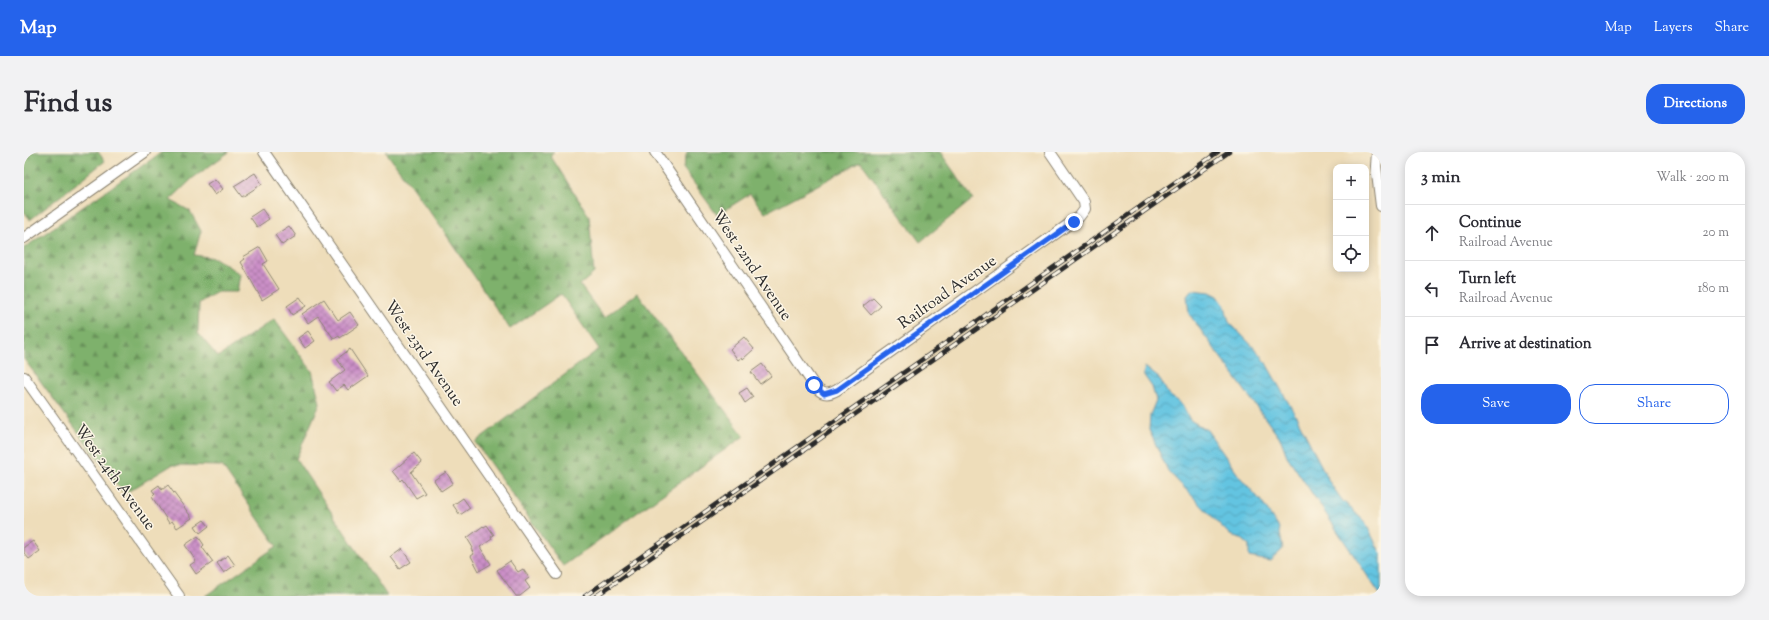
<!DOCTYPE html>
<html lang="en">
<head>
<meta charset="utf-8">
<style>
	body { margin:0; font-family:"Sorts Mill Goudy",serif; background:#f2f2f3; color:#2b2b33 }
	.controls { position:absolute; right:12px; top:12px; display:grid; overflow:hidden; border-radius:8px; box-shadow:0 2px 10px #0003 }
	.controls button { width:36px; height:36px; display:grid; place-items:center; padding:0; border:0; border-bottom:1px solid #e1e1e2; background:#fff; color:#2b2b33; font:20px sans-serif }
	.stop { position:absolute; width:12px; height:12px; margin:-9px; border:3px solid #2563eb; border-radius:50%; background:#fff }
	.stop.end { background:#2563eb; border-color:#fff; box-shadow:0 1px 4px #0008 }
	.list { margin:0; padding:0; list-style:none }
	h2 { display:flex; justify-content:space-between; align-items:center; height:52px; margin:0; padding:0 16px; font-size:17px }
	h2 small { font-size:13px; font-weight:400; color:#7c7c81 }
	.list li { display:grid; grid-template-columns:26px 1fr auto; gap:12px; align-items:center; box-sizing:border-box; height:56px; padding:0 16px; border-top:1px solid #e1e1e2 }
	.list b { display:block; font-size:15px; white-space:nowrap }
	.list p { margin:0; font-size:13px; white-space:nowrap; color:#7c7c81 }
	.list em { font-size:13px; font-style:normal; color:#7c7c81 }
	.actions { display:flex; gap:8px; padding:12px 16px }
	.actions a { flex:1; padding:9px 0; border:1px solid #2563eb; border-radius:16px; text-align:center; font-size:14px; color:#2563eb }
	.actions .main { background:#2563eb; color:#fff }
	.icon { flex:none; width:22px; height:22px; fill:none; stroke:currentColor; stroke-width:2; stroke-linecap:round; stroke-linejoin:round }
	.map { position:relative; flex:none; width:1357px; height:444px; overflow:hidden; border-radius:16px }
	header { display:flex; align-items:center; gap:24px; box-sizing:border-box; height:56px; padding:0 20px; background:#2563eb; color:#fff }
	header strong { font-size:19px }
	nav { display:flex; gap:22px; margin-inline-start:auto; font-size:14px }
	.intro { display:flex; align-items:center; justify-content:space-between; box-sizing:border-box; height:96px; padding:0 24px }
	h1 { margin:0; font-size:28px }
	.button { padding:10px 18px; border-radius:16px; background:#2563eb; color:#fff; font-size:14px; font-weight:700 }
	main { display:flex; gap:24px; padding:0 24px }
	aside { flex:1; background:#fff; border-radius:16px; box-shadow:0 2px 10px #0003 }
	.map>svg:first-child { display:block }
</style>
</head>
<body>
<header>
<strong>Map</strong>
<nav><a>Map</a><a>Layers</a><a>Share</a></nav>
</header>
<div class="intro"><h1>Find us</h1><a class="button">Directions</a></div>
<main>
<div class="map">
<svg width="1357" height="444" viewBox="0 0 1357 444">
	<defs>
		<pattern id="forest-firs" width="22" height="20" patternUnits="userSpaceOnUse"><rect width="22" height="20" fill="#7eb16c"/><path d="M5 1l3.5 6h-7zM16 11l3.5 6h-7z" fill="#679059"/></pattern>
		<pattern id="water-waves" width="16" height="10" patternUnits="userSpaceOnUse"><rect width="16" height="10" fill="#63c4e1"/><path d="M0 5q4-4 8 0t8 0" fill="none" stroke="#529fb7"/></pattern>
		<pattern id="building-cross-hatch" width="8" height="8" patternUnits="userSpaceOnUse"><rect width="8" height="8" fill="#cb8fc7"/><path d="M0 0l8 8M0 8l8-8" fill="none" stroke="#a575a2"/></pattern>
	</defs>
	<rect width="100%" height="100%" fill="#fcf5e5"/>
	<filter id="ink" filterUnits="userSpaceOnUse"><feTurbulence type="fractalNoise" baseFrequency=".025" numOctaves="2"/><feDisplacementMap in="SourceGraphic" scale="8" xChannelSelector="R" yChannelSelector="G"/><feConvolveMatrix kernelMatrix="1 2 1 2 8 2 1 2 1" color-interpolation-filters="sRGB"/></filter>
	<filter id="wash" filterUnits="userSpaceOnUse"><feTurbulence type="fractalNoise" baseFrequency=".012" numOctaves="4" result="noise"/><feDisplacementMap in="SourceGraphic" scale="16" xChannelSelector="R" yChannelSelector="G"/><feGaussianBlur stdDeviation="0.9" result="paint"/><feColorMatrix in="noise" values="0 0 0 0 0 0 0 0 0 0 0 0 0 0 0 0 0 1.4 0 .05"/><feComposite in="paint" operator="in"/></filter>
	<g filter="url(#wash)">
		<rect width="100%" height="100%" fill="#eeddba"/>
		<!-- forest -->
		<path fill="url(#forest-firs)" stroke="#546e4c" d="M0,0H74L81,9L6,68L0,59Z
			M138,0H205L169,26L146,48L166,59L177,79L170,103L191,106L216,122L213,140H193L175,151L174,181L194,205L250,167L288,219L296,251L272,307L363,444H181L253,394L198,314L148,313L100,342L0,207V96Z
			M362,0H530L526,3L565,64L570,121L556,133L580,166L613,141L720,284L539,414L451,290L575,197L537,142L486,177L419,78Z
			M663,0H916L949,47L896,90L837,10L741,61L726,42L693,63L659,16Z"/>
		<!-- water -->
		<path fill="url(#water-waves)" stroke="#477886" d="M1168,138L1186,140L1194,144L1201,154L1205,170L1238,204L1273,266L1306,331L1318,348L1341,370L1357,402V444L1263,304L1257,288L1165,162L1163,144Z
			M1121,215L1136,227L1144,242L1158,253L1166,268L1183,278L1215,324L1237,349L1255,376L1259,397L1246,409L1225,405V393L1217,386L1206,383L1144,319L1125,278L1126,263L1132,248L1128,235L1119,222Z"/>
		<g id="blocks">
			<!-- building -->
			<path fill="url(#building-cross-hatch)" d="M231,21L238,32L218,45L210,34Z
				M191,27L199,37L191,43L183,32Z
				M238,57L245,67L233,75L226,65Z
				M265,74L272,84L258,93L251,83Z
				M236,95L244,109L239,112L255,137L238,148L217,110L221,107L219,105Z
				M276,145L282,154L268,163L263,154Z
				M849,146L857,154L847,163L839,154Z
				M300,147L314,168L326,160L335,173L316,186L315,184L310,187L294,164L284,171L278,162Z
				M284,179L291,189L281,196L274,186Z
				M720,185L730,197L719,207L718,205L714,208L706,197Z
				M326,197L344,224L324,238L320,233L312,239L305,230L321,218L313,207Z
				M738,212L747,224L736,232L727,220Z
				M723,236L729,245L721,251L715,241Z
				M390,301L398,311L387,320L401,341L392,346L379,327L377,329L369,319Z
				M422,320L429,331L417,339L410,328Z
				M135,333L138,338L144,333L168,366L153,376L148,369L145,371L128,345L131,342L128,338Z
				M439,346L446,356L436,363L429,353Z
				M180,368L185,374L176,381L171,374Z
				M463,373L470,383L467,385L468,387L456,395L467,412L455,419L447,404L450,402L447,397L449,396L443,386L459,374L460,375Z
				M174,384L180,393L178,395L189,410L172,422L166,413L172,409L161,393Z
				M9,389L16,399L5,407L0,401V395Z
				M378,397L387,410L376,417L367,405Z
				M204,403L211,413L200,421L193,411Z
				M486,409L494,420L499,417L505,426L501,429L506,436L496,444H492L473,418Z"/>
		</g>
	</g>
	<g filter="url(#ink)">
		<use href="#blocks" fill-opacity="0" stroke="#8c8472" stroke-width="1"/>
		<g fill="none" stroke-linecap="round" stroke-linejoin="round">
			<defs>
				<path id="street" d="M240,0L533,422
					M631,0L790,233C797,242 803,244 813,238L1055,65L1061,57L1060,50L1026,0
					M1353,0L1352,14L1357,54
					M0,86L121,0
					M0,225L155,444"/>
			</defs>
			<!-- street casing -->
			<use href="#street" stroke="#8c8472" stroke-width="12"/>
			<!-- street -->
			<use href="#street" stroke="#fff" stroke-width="10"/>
			<defs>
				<path id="rail" d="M561,444L1194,0
					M572,444L1205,0"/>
			</defs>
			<!-- rail casing -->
			<use href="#rail" stroke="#2b2b2b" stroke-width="4.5"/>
			<!-- rail -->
			<use href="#rail" stroke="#fcf5e5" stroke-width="3" stroke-dasharray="9" stroke-linecap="butt"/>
		</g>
	</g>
	<g fill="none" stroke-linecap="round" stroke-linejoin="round" filter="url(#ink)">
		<!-- route -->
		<path stroke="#2563eb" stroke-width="5" d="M790,233L800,242L813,238L1050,70"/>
	</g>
	<g text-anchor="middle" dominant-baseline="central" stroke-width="3" stroke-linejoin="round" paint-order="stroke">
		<!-- street labels -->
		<g font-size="16" fill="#2b2b2b" stroke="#fcf5e5">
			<text transform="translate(727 114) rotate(56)">West 22nd Avenue</text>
			<text transform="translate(924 141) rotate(-35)">Railroad Avenue</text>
			<text transform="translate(399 202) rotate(55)">West 23rd Avenue</text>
			<text transform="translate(90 326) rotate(54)">West 24th Avenue</text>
		</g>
	</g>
</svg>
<div class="controls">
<button>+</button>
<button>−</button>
<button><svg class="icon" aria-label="locate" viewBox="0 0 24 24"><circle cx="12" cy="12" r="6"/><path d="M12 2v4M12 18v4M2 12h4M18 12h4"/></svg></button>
</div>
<div class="stop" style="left:790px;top:233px"></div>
<div class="stop end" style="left:1050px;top:70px"></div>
</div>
<aside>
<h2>3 min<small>Walk · 200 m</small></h2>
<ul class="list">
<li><svg class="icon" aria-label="ahead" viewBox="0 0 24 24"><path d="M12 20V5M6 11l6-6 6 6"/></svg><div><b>Continue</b><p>Railroad Avenue</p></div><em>20 m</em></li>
<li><svg class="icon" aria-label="left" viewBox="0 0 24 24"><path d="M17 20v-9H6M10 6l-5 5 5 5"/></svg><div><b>Turn left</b><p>Railroad Avenue</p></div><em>180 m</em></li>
<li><svg class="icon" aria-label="arrive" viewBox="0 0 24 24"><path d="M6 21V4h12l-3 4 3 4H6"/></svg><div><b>Arrive at destination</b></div></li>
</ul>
<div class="actions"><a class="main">Save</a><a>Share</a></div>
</aside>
</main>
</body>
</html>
